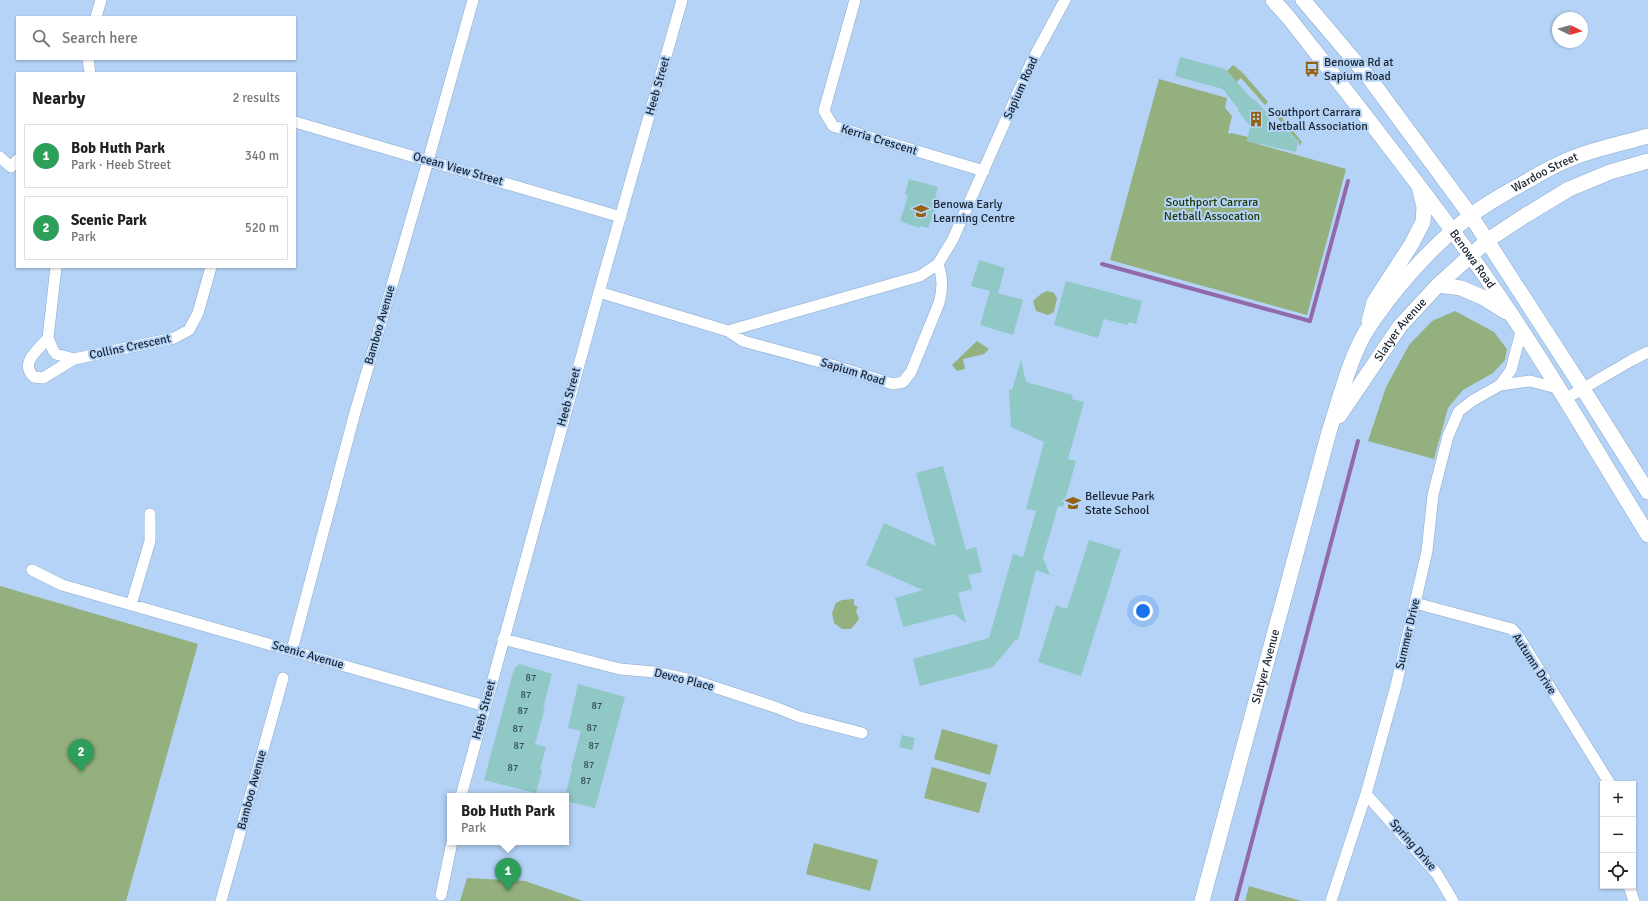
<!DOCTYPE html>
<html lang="en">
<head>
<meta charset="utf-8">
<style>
	body { margin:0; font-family:Signika,sans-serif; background:#f2f2f2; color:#222 }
	.controls { position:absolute; right:12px; bottom:12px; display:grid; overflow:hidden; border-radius:0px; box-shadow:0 1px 3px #0004 }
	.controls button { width:36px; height:36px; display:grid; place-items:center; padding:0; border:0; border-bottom:1px solid #e0e0e0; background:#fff; color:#222; font:20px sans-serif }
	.compass { position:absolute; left:1552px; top:12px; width:36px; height:36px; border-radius:50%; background:#fff; box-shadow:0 1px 3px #0004; rotate:96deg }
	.you { position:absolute; left:1143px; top:611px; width:14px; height:14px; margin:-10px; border:3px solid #fff; border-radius:50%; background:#1a73e8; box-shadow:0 0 0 6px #1a73e833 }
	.badge { display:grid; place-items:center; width:26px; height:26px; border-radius:50%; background:#0b8043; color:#fff; font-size:13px; font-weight:700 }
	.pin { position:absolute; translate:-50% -33px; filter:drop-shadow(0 1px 2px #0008) }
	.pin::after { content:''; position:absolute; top:21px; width:14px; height:12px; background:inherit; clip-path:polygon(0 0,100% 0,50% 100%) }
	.popup { position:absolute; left:447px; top:793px; width:122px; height:52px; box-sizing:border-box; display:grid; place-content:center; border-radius:0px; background:#fff; filter:drop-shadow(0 1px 3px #0005); font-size:13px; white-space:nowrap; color:#767676 }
	.popup b { font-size:15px; color:#222 }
	.popup::after { content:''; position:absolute; left:50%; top:100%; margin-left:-8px; border:8px solid transparent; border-top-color:#fff }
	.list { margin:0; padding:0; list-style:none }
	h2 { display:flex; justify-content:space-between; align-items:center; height:52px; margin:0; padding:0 16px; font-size:17px }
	h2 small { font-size:13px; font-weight:400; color:#767676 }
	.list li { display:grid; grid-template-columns:26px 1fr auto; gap:12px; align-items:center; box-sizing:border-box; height:64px; margin:0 8px 8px; padding:0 8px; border:1px solid #e0e0e0; border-radius:0px }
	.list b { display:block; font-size:15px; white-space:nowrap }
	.list p { margin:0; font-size:13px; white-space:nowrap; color:#767676 }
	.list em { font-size:13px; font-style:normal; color:#767676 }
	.icon { flex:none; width:22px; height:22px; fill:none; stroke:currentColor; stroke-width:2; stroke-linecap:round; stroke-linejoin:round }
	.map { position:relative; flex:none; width:1648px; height:901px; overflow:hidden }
	.search { position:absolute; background:#fff; box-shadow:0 1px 3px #0004; left:16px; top:16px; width:280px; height:44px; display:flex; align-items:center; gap:10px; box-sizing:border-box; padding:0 14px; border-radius:0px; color:#767676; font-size:15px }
	.panel { position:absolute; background:#fff; box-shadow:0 1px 3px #0004; left:16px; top:72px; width:280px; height:196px; border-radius:0px }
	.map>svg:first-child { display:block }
</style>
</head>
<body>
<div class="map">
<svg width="1648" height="901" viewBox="0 0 1648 901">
	<rect width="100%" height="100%" fill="#b4d3f6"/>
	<!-- green -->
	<path fill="#94b07e" d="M1233,65L1243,73L1268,102L1265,105L1241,78L1236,82L1227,71Z
		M1159,79L1227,98L1225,108L1232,116L1228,133L1229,134L1231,133L1248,137L1247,141L1346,169L1307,315L1110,260Z
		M1273,107L1302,142L1299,146V142L1270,110Z
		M1047,291L1054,293L1057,298L1054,312L1048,315L1036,311L1033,301L1041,294Z
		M1455,311L1494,332L1507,349L1505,360L1493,373L1463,390L1448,408L1434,459L1368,441L1386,387L1409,345L1432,321Z
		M977,341L989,349L984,354L963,359L965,369L957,371L952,365Z
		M0,586L198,644L126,901H0Z
		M854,599V605L858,607L856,611L859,619L851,629H842L834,623L832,613L836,603L842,600Z
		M942,729L998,745L990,775L934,759Z
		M932,767L987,783L979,813L924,798Z
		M814,843L878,860L870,891L806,874Z
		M467,878L525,881L583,901H460Z
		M1249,886L1301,901H1245Z"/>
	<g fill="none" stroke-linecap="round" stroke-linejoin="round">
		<!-- stream -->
		<path stroke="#9269ab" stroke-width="4" d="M1102,264L1310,321L1348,181
			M1236,901L1358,441"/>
	</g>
	<!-- building -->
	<path fill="#8fc8c4" d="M1180,57L1225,69L1252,99L1253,98L1267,113L1265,114L1277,129L1290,132L1298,142L1296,152L1247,141L1250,126L1238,111L1239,110L1223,89L1175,76Z
		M909,179L938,187L935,197L939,198L928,228L920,226L919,228L900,221L908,196L905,194Z
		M979,260L1005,268L998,293L971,286Z
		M1066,281L1142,301L1136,324L1129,322L1128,325L1104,319L1098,338L1054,325Z
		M990,291L1023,300L1013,335L980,325Z
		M1021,360L1026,382L1073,395L1072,399L1084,402L1068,459L1076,461L1063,507L1058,506L1043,558L1050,575L1036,570L1018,640L1016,639L993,667L920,686L913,659L989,638L1013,554L1023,557L1036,511L1026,509L1044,442L1011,427L1009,389L1012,390Z
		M943,466L966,550L976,547L982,572L968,575L972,589L958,593L966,623L954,614L903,627L895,598L923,590L866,565L884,523L936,546L916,473Z
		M1089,540L1121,550L1081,676L1038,662L1056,605L1067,609Z
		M519,664L552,674L543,708H545L535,744L546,747L540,769L542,770L536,793L484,780L514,669Z
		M578,684L625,697L595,808L566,801V792L572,769L571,768L581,731L568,728Z
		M902,735L915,738L912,750L899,747Z"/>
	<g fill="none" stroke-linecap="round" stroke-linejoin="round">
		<defs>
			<path id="minor" d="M855,0L824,111L833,126L984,171
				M96,17L101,0
				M88,59L90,73
				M295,122L621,217
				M0,157L11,167L17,160
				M56,267L48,338L53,350L56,354L74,359L174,338L189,330L198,313L211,267
				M599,292L728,331L920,276L938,264L953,239L1032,61L1065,0
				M728,331L743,341L835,366L893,384L903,382L911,372L939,303C943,289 943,278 938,264
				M48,338C38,350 19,363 34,377L43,378L74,359
				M1500,385L1511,370L1521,332
				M1565,399L1632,360L1648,352
				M32,570L62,585L485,706
				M1415,603L1512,629L1519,637L1610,784
				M131,605L150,541V514
				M503,639L620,669L654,672L696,681L775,707L800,717L862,733
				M292,650L354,416L428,161L473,0
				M1366,794L1437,874L1453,901
				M461,796L599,292L682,0
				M1629,886L1634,901
				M441,895L452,842
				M221,901L283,678
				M1331,901L1366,794L1396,686L1427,551L1433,495L1448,436L1459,411L1472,401L1500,385L1530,381L1557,388"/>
			<g id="secondary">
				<path id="s1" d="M1273,0L1289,18C1350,96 1412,174 1470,255C1535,344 1590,441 1648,535"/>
				<path d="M1303,0L1370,79L1471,216L1583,389L1648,492"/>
				<path d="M1438,285L1461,288L1482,297L1506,312"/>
				<path d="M1369,321L1374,302L1411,245L1423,222L1424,207L1420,190"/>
				<path id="s2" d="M1339,416L1400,326L1438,285L1488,240L1526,215L1569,189L1610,172L1648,161"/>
				<path id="s3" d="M1202,901L1329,432C1339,401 1349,361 1365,333C1391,291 1431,247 1470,216C1488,202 1509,191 1529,180C1544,171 1559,163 1575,157C1599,148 1624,143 1648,136"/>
			</g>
		</defs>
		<!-- minor casing -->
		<use href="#minor" stroke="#8caacc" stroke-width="12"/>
		<!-- secondary casing -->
		<use href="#secondary" stroke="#8caacc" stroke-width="16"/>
		<!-- minor -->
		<use href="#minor" stroke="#fff" stroke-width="11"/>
		<!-- secondary -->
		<use href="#secondary" stroke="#fff" stroke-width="15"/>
	</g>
	<!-- icons -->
	<defs>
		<symbol id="bus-bare" viewBox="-9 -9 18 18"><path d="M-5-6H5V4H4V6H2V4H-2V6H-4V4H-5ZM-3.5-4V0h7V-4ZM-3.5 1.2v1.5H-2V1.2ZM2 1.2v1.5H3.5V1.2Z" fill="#946213" stroke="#b4d3f6" stroke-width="2.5" paint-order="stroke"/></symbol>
		<symbol id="building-bare" viewBox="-9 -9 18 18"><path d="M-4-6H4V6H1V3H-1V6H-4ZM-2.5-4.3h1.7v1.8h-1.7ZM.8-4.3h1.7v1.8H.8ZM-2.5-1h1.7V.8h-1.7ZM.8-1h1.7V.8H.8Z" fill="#946213" stroke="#b4d3f6" stroke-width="2.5" paint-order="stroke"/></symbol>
		<symbol id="school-bare" viewBox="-9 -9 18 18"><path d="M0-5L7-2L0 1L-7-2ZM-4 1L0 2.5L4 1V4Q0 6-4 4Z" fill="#946213" stroke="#b4d3f6" stroke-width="2.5" paint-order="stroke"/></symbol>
	</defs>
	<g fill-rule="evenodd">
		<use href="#bus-bare" x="1301" y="58" width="22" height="22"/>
		<use href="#building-bare" x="1245" y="108" width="22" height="22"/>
		<use href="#school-bare" x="910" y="200" width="22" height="22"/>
		<use href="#school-bare" x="1062" y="492" width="22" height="22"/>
	</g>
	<g text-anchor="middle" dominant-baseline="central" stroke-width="4" stroke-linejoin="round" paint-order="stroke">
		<!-- number labels -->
		<g font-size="10" fill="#374e56">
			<text x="531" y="678">87</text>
			<text x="526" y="695">87</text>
			<text x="597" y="706">87</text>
			<text x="523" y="711">87</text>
			<text x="592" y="728">87</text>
			<text x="518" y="729">87</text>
			<text x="519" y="746">87</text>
			<text x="594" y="746">87</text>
			<text x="589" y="765">87</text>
			<text x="513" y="768">87</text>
			<text x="586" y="781">87</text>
		</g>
		<!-- poi labels -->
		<g font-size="12" fill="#1a2532" stroke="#b4d3f6" text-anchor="start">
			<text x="1324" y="62">Benowa Rd at<tspan x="1324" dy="14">Sapium Road</tspan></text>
			<text x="1268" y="112">Southport Carrara<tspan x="1268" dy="14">Netball Association</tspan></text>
			<text x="933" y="204">Benowa Early<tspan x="933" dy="14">Learning Centre</tspan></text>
			<text x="1085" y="496">Bellevue Park<tspan x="1085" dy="14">State School</tspan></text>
		</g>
		<!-- street labels -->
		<g font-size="12" fill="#1a2532" stroke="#b4d3f6">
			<text transform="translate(658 86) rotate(-74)">Heeb Street</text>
			<text transform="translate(1021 88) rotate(-66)">Sapium Road</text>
			<text transform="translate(879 140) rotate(17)">Kerria Crescent</text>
			<text transform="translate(458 169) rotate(16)">Ocean View Street</text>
			<text stroke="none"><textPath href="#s3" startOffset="836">Wardoo Street</textPath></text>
			<text stroke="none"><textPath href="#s1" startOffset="327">Benowa Road</textPath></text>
			<text transform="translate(380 325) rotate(-74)">Bamboo Avenue</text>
			<text stroke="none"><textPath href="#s2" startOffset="106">Slatyer Avenue</textPath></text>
			<text transform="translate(130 347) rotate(-12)">Collins Crescent</text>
			<text transform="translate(853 372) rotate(17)">Sapium Road</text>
			<text transform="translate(569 397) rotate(-75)">Heeb Street</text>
			<text transform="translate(1408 634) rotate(-77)">Summer Drive</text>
			<text transform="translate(308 655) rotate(16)">Scenic Avenue</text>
			<text transform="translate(1534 664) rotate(57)">Autumn Drive</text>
			<text stroke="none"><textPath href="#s3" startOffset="243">Slatyer Avenue</textPath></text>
			<text transform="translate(684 680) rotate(14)">Devco Place</text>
			<text transform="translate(484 710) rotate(-75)">Heeb Street</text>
			<text transform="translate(252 790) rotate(-75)">Bamboo Avenue</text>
			<text transform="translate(1413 845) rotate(49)">Spring Drive</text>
		</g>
		<!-- park labels -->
		<g font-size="12" fill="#1d3500" stroke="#b4d3f6">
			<text x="1212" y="202">Southport Carrara<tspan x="1212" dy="14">Netball Assocation</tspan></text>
		</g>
	</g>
</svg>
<div class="controls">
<button>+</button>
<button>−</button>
<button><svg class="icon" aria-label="locate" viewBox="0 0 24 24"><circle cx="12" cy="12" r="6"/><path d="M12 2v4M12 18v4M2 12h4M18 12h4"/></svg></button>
</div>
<svg class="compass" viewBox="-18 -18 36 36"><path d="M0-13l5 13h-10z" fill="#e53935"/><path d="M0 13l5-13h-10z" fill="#767676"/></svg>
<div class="you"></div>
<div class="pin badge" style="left:508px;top:891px;background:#2e9e5b">1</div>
<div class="popup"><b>Bob Huth Park</b>Park</div>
<div class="pin badge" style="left:81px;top:772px;background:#2e9e5b">2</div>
<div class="search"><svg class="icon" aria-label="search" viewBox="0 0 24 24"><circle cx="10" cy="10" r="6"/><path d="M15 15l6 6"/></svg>Search here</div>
<section class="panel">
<h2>Nearby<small>2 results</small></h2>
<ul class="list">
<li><span class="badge" style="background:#2e9e5b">1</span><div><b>Bob Huth Park</b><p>Park · Heeb Street</p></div><em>340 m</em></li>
<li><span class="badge" style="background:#2e9e5b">2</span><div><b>Scenic Park</b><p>Park</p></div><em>520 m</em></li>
</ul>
</section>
</div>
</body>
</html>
